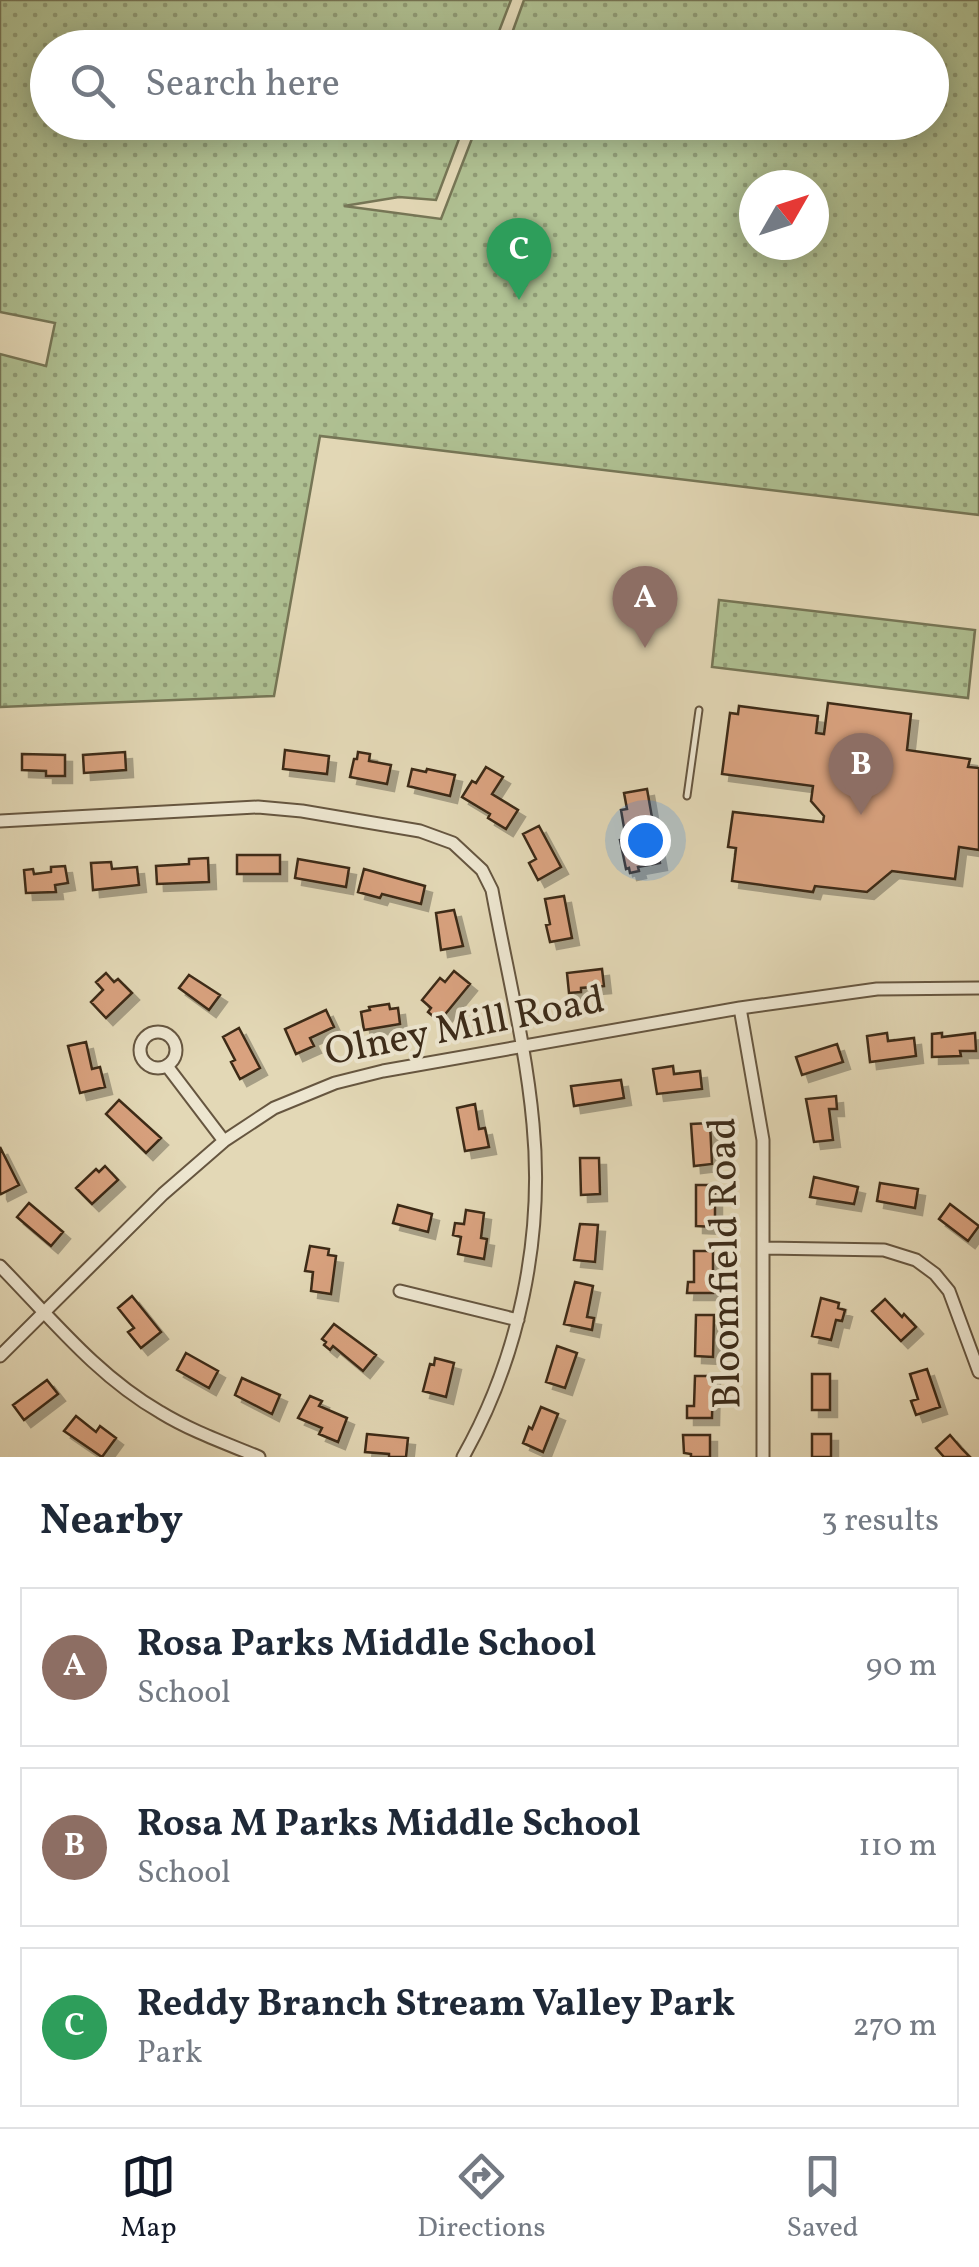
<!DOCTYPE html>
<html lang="en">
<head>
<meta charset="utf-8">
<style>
	body { margin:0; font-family:Vollkorn,serif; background:#f2f2f3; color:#1f2937 }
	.compass { position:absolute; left:739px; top:170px; width:90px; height:90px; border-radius:50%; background:#fff; box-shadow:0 5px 25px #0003; rotate:51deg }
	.you { position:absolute; left:645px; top:840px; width:35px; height:35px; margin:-25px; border:8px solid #fff; border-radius:50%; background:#1a73e8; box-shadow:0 0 0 15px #1a73e833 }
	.badge { display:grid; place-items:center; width:65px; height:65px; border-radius:50%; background:#111827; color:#fff; font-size:32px; font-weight:700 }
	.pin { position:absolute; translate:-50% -82px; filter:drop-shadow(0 2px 5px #0008) }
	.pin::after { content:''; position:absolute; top:52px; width:35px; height:30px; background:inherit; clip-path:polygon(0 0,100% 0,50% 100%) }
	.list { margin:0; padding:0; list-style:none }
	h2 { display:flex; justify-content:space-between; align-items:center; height:130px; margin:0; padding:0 40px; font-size:42px }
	h2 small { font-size:32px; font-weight:400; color:#747a83 }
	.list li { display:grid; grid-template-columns:65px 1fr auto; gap:30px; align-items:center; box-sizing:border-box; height:160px; margin:0 20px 20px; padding:0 20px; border:2px solid #e0e1e3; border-radius:0px }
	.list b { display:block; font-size:38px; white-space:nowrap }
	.list p { margin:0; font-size:32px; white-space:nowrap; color:#747a83 }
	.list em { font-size:32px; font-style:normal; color:#747a83 }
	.icon { flex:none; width:55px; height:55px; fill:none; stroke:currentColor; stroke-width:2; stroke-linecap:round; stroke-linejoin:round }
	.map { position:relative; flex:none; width:979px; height:1457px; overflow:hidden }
	.search { position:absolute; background:#fff; box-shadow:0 5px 25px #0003; left:30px; right:30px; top:30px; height:110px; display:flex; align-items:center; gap:25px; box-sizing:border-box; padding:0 35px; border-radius:55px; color:#747a83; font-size:38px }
	.sheet { height:670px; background:#fff }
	nav { display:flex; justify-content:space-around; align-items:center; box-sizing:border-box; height:140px; border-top:2px solid #e0e1e3; background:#fff; font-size:28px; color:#747a83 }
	nav a { display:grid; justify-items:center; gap:5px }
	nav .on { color:#111827 }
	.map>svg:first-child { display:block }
</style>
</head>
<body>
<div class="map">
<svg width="979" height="1457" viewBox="0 0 979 1457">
	<defs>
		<pattern id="park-dots" width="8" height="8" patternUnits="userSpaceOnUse" patternTransform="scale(2.5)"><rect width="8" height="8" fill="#afc092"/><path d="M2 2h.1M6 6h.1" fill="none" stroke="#909c76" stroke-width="1.8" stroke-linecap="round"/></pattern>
		<filter id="shadow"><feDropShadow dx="7" dy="7" stdDeviation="0" flood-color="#0004"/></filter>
	</defs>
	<rect width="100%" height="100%" fill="#e3d8b6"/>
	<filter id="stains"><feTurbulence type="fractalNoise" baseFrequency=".002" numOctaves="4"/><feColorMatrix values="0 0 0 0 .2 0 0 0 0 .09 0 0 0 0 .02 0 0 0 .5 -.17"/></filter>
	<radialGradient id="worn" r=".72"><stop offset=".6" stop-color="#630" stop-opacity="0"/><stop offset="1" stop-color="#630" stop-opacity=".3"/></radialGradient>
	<!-- park -->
	<path fill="url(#park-dots)" stroke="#767656" stroke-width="2.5" fill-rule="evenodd" d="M0,0H511L493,47L48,48V122L465,123L436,200L399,197L344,206L441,219L478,123L932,122V48L507,47L524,0H979V515L320,436L274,696L0,707V354L46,366L55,323L0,312ZM814,185V245H754V185Z
		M719,600L975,630L968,698L712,667Z"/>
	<!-- building -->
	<path fill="#d9a27f" stroke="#3c2b19" stroke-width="2.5" filter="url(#shadow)" d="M828,703L911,714L907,750L970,759L968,767L979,768V850L959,847L955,879L892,871L867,892L815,886L813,892L732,881L736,848L728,847L733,812L823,822L824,816L811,801L813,786L722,774L730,713L738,714L739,706L818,716L816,733L824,734Z
		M285,750L329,756L327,774L283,769Z
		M125,752L126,770L84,773L83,755Z
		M358,752L370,754L369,761L391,765L387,784L350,777L354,759H357Z
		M22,754L65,755V776H46V771L22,770Z
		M486,767L503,777L492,794L518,810L506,829L488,818L490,814L462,797L472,781L476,783Z
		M412,769L426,772L427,769L455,775L450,796L408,786Z
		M647,789L660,863L638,867L639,871L630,873L629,868L626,869L620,840L626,839L621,810L627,809L624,793Z
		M539,826L561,867L538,880L529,863L536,859L523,834Z
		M237,855H280V874H237Z
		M208,858L209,882L157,884L156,866L189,864V859Z
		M298,859L349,868L346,887L295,878Z
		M111,862L112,869L137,867L139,885L93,890L91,863Z
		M65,866L68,883L55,885L56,892L26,893L24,870L33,869L34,874L51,872V867Z
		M364,869L425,886L421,904L382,894L380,898L358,892Z
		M564,896L572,938L550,942L546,925L550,924L545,899Z
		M454,910L463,946L441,950L436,913Z
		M602,969L604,986L581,988V992L569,993L567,973Z
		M454,971L470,984L442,1018L436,1014L434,1017L428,1012L431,1008L422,1000L440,978L445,982Z
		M106,973L114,982L118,979L132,993L106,1018L91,1002L103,990L96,982Z
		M189,975L220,995L209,1010L179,988Z
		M389,1004L390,1009L398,1008L400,1024L364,1030L361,1012L370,1010L369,1007Z
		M326,1010L334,1027L310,1038L314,1046L296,1054L285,1029Z
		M239,1028L260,1068L240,1079L231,1062L235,1060L223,1037Z
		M887,1033L888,1041L914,1038L916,1056L870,1062L867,1036Z
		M942,1033V1037L975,1033L976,1051H960L961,1056L932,1057V1034Z
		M86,1042L92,1069L100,1067L105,1087L80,1093L68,1046Z
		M837,1044L843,1062L802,1075L796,1057Z
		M673,1066L674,1074L700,1071L702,1089L657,1094L653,1069Z
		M621,1080L624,1098L574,1106L571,1086Z
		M836,1096L837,1109H829L833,1140L814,1142L806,1099Z
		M119,1100L161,1138L146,1153L106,1114Z
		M475,1104L479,1129L485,1128L489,1147L465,1151L457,1108Z
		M710,1123L712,1164L694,1166L691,1124Z
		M0,1147L19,1185L1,1194L0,1192Z
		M580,1158H599L600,1194L581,1195Z
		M105,1166L118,1180L92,1204L76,1188L96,1169L99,1172Z
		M814,1177L858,1187L854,1204L810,1197Z
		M880,1183L918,1189L915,1208L877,1201Z
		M696,1185H715V1227L696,1226Z
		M29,1203L63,1232L51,1246L17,1217Z
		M950,1204L979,1226L968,1241L939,1219Z
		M398,1205L432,1214L428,1232L393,1223Z
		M466,1210L484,1213L481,1238L487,1239L484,1259L458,1254L461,1237L453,1235L455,1223L464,1224Z
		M580,1224L598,1225L595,1262L574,1260Z
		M310,1246L329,1249L328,1255L336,1256L331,1294L311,1291L313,1272L305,1271Z
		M694,1251H713V1293H687L688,1282H694Z
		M575,1282L593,1286L587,1317L594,1318L592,1330L564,1324Z
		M132,1296L161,1332L141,1348L128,1332L134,1328L118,1308Z
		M821,1298L839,1303L838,1308L845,1310L842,1321L836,1320L831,1340L812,1336Z
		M885,1299L902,1317L904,1314L916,1327L901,1341L872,1311Z
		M696,1315H714L713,1357L695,1356Z
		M334,1324L376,1355L363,1371L333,1346L330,1350L324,1345L326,1342L322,1339Z
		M557,1346L577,1353L565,1388L546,1382Z
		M186,1353L218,1371L209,1388L177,1370Z
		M435,1358L454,1363L446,1397L423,1391L430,1364L434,1365Z
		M927,1369L940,1407L916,1415L911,1401L918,1399L910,1374Z
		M812,1374H830V1410H812Z
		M695,1376H713L712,1418H687V1406H694Z
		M242,1378L280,1395L272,1414L235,1395Z
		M47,1380L58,1394L24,1420L13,1405Z
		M310,1396L322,1401L319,1406L347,1418L338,1442L319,1434L322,1428L298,1418Z
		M541,1407L558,1414L543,1452L523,1443L529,1427L532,1429Z
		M76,1416L96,1432L100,1426L116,1438L102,1457L64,1431Z
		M367,1434L408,1438L406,1457H389V1454L365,1452Z
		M812,1434H831V1457H812Z
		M683,1435H710V1457H691V1454L684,1453Z
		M950,1435L962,1449L970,1457H944L936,1448Z"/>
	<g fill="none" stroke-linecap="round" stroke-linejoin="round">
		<defs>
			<path id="service" d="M687,796L699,710"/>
			<path id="minor" d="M0,821L258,807L302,811L420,831L453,843L482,870L492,890C506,967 526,1046 533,1124C544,1238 519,1358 463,1457
				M740,1008L763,1140V1457
				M140 1050a18 18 0 1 1 36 0a18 18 0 1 1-36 0Z
				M167,1066L224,1141
				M765,1248L884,1250L916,1260L935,1274L949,1291L979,1372
				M0,1266C50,1317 97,1376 160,1412C191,1431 225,1443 259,1457
				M400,1291L518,1320
				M0,1356L163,1194L224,1141L274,1108L335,1083L383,1071L740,1008L877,989L979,988"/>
		</defs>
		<!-- service casing -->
		<use href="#service" stroke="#665640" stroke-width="9"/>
		<!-- minor casing -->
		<use href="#minor" stroke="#665640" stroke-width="15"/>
		<!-- service -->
		<use href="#service" stroke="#ede6d0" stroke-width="5"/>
		<!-- minor -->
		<use href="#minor" stroke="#ede6d0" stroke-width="11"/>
	</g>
	<g text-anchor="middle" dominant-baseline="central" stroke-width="8" stroke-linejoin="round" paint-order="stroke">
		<!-- street labels -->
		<g font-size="40" fill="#3c2b19" stroke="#ede6d0">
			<text transform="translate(465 1028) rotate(-11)">Olney Mill Road</text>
			<text transform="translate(727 1263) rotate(-91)">Bloomfield Road</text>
		</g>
	</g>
	<rect width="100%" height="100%" filter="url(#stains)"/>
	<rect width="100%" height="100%" fill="url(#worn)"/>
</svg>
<svg class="compass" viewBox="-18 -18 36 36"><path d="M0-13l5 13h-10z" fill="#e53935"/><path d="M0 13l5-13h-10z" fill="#747a83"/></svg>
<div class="you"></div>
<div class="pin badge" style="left:645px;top:648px;background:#8d6e63">A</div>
<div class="pin badge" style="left:861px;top:815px;background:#8d6e63">B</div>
<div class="pin badge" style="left:519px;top:300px;background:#2e9e5b">C</div>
<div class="search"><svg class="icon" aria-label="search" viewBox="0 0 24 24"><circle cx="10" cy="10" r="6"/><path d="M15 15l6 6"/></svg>Search here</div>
</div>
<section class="sheet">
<h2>Nearby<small>3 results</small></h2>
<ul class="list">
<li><span class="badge" style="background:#8d6e63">A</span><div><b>Rosa Parks Middle School</b><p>School</p></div><em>90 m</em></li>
<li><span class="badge" style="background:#8d6e63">B</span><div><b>Rosa M Parks Middle School</b><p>School</p></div><em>110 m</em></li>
<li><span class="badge" style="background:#2e9e5b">C</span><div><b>Reddy Branch Stream Valley Park</b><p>Park</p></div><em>270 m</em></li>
</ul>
</section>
<nav>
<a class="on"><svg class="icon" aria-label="map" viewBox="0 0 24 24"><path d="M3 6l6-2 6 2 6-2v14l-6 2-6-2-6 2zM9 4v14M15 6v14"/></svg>Map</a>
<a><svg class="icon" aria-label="directions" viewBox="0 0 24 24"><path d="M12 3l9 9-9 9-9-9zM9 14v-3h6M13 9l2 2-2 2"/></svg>Directions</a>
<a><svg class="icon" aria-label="saved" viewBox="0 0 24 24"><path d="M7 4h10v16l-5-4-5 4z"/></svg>Saved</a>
</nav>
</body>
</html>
